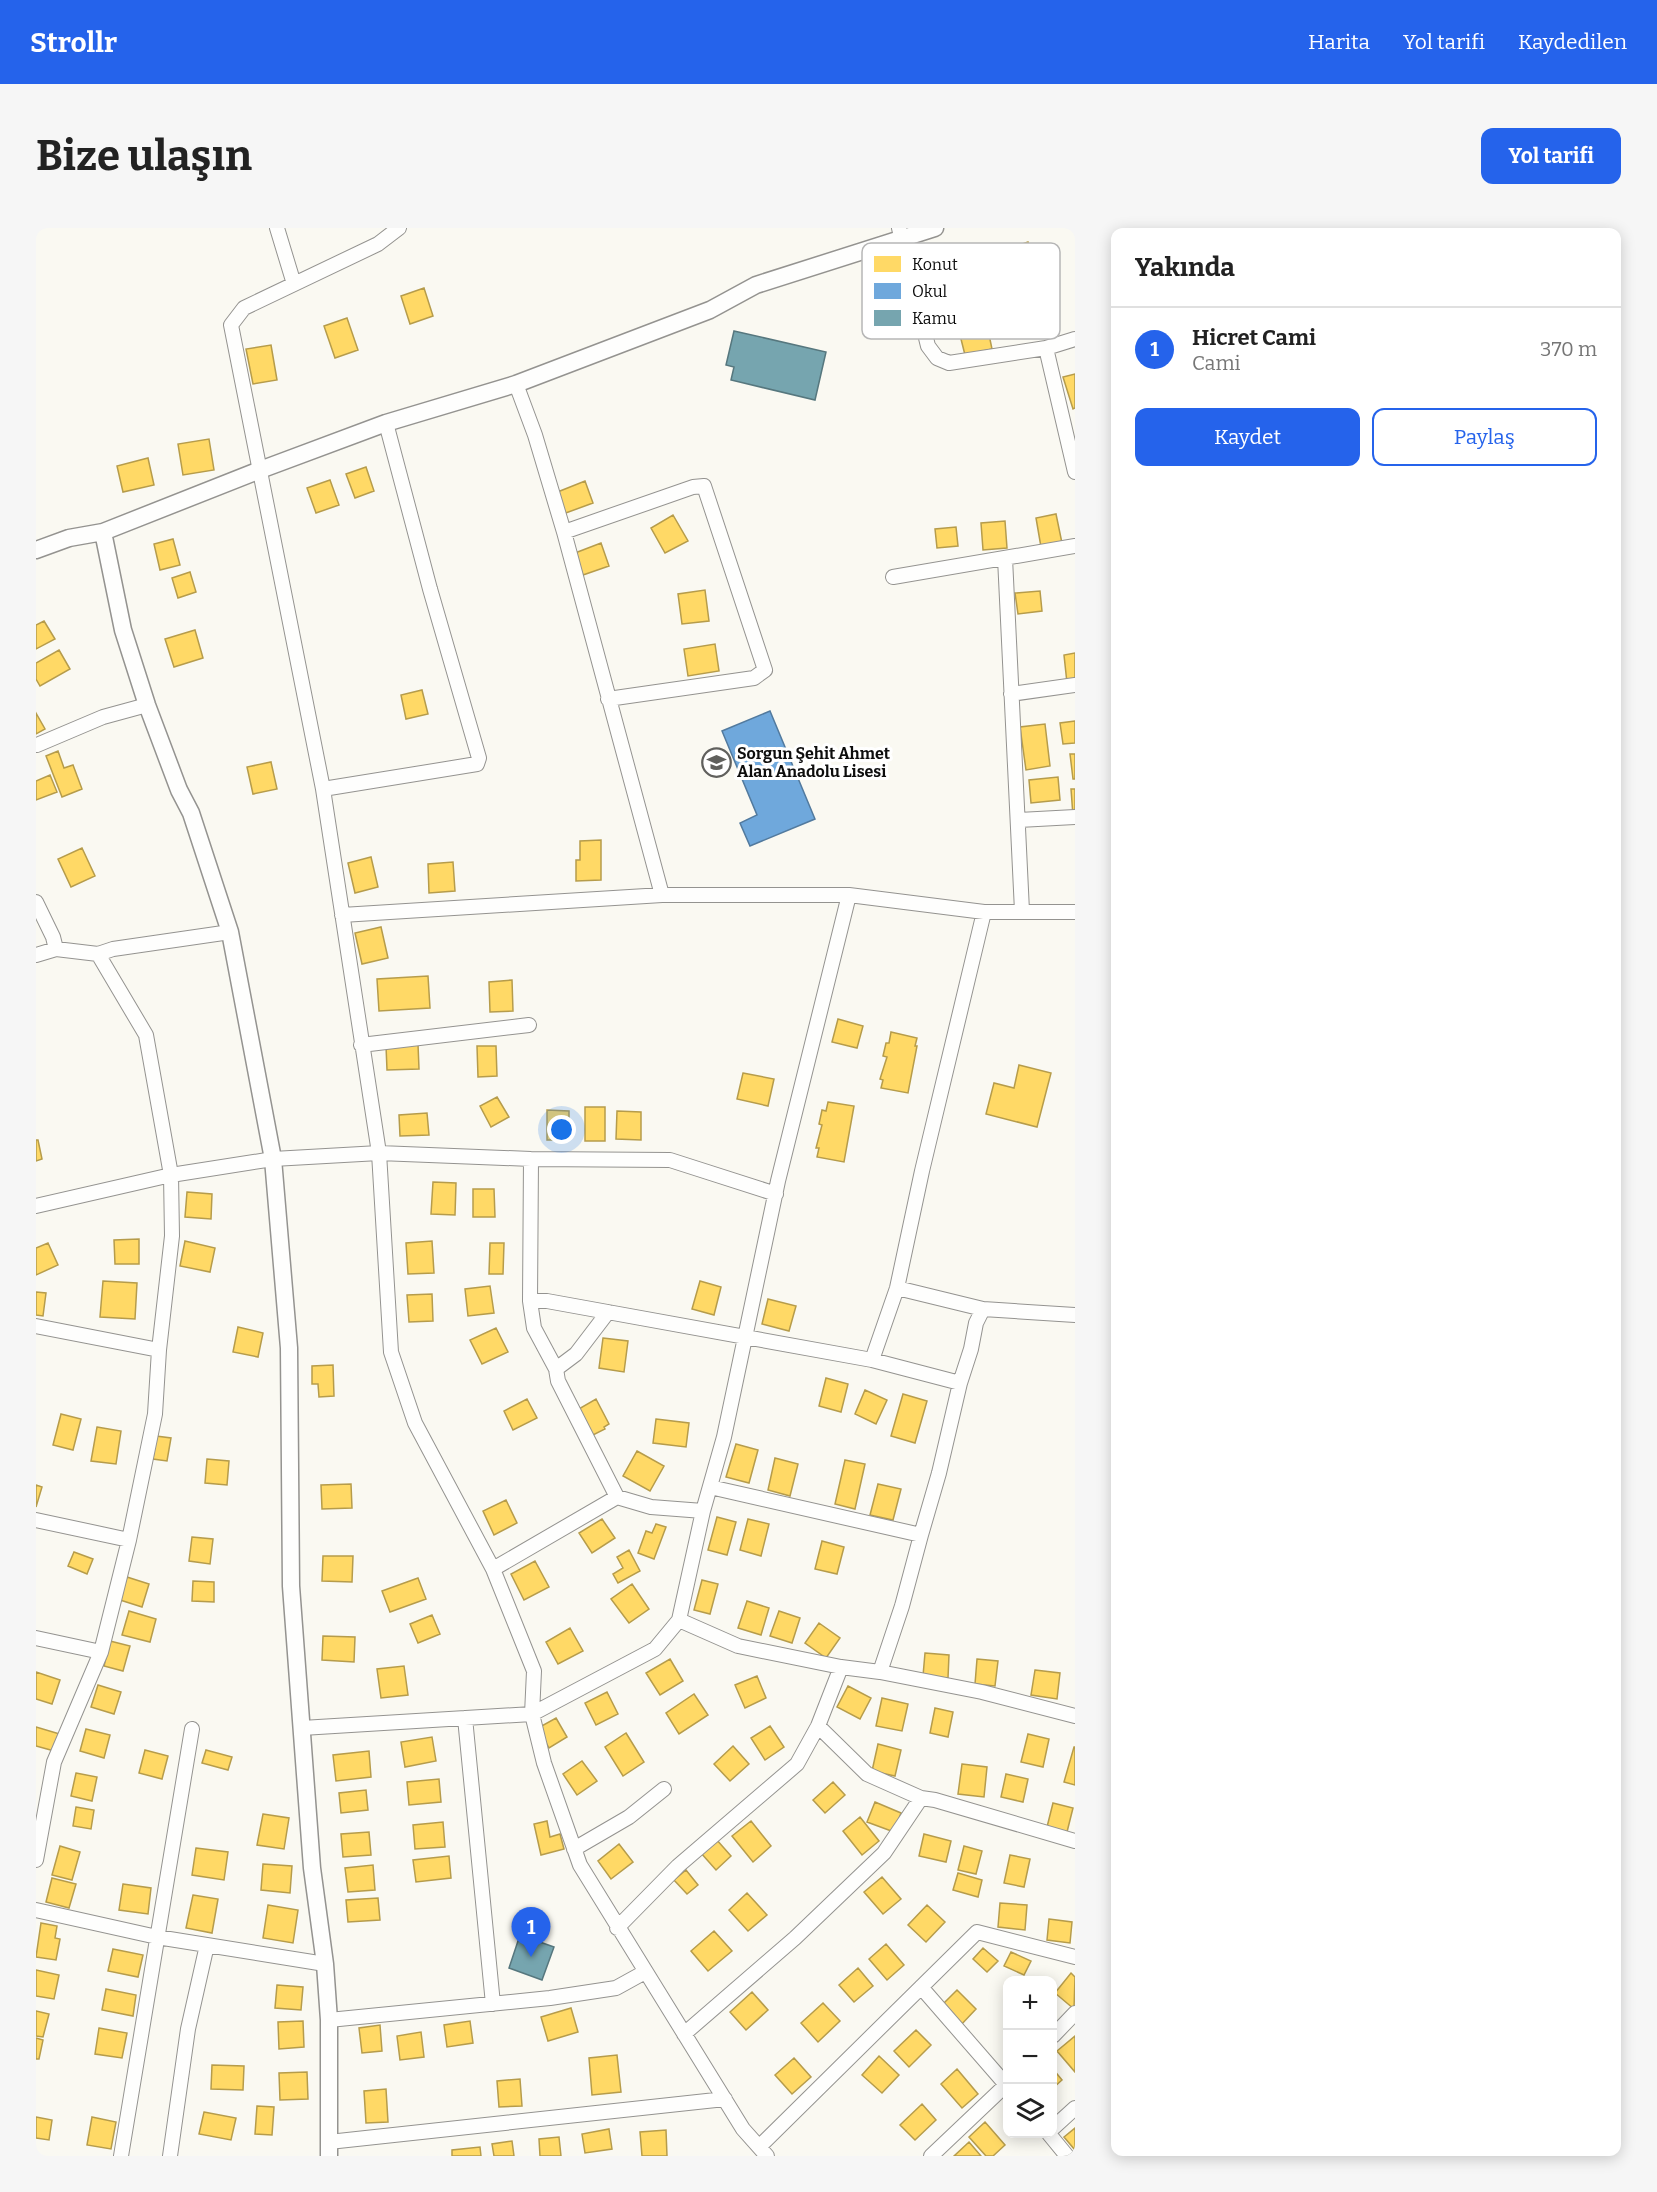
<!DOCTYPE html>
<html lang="tr">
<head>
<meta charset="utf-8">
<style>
	body { margin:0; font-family:Bitter,serif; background:#f6f6f6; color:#222 }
	.controls { position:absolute; right:18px; bottom:18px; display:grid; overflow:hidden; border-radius:12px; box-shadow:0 3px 15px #0003 }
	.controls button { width:54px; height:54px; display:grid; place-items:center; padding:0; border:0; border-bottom:2px solid #e0e0e0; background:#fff; color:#222; font:30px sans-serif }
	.you { position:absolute; left:526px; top:902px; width:21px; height:21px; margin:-15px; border:4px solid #fff; border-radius:50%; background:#1a73e8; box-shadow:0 0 0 9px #1a73e833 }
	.badge { display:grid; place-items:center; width:39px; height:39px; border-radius:50%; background:#2563eb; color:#fff; font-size:20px; font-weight:700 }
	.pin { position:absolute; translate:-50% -50px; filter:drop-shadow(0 2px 3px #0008) }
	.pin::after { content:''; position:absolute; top:32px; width:21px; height:18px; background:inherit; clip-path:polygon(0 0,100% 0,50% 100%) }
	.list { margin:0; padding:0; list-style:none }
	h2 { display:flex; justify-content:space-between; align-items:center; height:78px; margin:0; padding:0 24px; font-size:26px }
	h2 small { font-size:20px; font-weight:400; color:#767676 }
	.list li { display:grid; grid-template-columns:39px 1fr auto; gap:18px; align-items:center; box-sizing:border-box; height:84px; padding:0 24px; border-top:2px solid #e0e0e0 }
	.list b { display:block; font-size:22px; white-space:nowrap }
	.list p { margin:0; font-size:20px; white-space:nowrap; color:#767676 }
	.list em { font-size:20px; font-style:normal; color:#767676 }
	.actions { display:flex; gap:12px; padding:18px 24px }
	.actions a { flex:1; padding:14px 0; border:2px solid #2563eb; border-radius:12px; text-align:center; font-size:21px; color:#2563eb }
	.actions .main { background:#2563eb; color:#fff }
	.icon { flex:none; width:33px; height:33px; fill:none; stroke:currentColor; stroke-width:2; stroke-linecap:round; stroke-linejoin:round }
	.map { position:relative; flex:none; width:1039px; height:1928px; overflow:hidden; border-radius:12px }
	header { display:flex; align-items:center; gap:36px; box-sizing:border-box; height:84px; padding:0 30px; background:#2563eb; color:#fff }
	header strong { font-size:28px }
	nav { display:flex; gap:33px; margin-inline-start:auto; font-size:21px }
	.intro { display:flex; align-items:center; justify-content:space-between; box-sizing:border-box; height:144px; padding:0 36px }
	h1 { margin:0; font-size:42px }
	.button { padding:15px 27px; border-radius:12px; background:#2563eb; color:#fff; font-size:21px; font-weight:700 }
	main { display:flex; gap:36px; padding:0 36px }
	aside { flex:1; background:#fff; border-radius:12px; box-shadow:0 3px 15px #0003 }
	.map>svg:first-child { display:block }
</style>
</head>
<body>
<header>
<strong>Strollr</strong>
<nav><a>Harita</a><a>Yol tarifi</a><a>Kaydedilen</a></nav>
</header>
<div class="intro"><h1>Bize ulaşın</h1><a class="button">Yol tarifi</a></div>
<main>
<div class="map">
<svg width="1039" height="1928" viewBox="0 0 1039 1928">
	<rect width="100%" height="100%" fill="#faf9f2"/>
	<!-- homes -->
	<path fill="#ffd966" stroke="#b69c4b" stroke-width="1.5" d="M992,14L1001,39L980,47L970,22Z
		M388,60L397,88L374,96L365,68Z
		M311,90L322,122L299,130L288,98Z
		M951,97L956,121L929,127L923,103Z
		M235,117L241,152L217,156L210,121Z
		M1039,146V180L1037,181L1027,149Z
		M173,211L178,242L147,247L142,216Z
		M112,230L118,257L87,264L81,238Z
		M330,239L338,263L319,270L310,246Z
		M294,252L303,277L280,285L271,260Z
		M549,253L557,275L527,286L519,265Z
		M1020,286L1026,315L1005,319L1000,290Z
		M637,287L652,313L629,325L615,300Z
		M969,293L971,320L947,322L945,295Z
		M920,299L922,318L901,320L899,301Z
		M137,311L144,337L124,342L118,316Z
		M565,315L573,338L547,347L539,325Z
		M154,344L160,364L142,370L136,350Z
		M669,362L673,393L646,396L642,366Z
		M1004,363L1006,383L982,386L979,365Z
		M8,393L19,411L0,421V397Z
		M159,402L167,430L138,439L129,411Z
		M679,416L683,443L652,448L648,421Z
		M23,422L34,441L4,458L0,451V435Z
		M1039,425V454L1031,455L1028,427Z
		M386,462L392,486L370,491L365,467Z
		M0,485L9,501L0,506Z
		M1039,493V515L1027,516L1024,495Z
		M1009,496L1014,538L990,542L984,499Z
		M22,523L28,540L37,537L46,561L26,569L10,528Z
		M1034,526H1039V551H1037Z
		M235,534L241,561L217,566L211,539Z
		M14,547L21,564L0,572V553Z
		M1022,549L1024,572L995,575L993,552Z
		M1035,561H1039V588H1037Z
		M565,612V652L540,653V632H544V613Z
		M46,620L59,648L35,659L22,631Z
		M335,629L342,659L319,665L312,635Z
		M417,634L419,663L393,665L392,636Z
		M345,699L352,730L326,736L319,705Z
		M392,748L394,780L343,783L341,751Z
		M476,752L477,783L454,784L453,754Z
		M802,791L827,798L821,820L796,814Z
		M855,804L881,810L879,818H881L872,865L845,860L847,852L844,851L851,829L847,828L850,815H853Z
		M382,816L383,841L351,842L350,818Z
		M441,818H460L461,848L442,849Z
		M983,837L1015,845L1001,899L950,886L958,855L978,860Z
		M707,845L738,851L732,878L701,871Z
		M461,869L473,889L455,899L444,878Z
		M792,874L818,878L808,934L781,929L783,920H780L786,897L783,896L786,882L790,883Z
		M549,879H569V913H549Z
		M511,882L533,883V912H511Z
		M581,883L605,884V912L580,911Z
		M391,885L393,907L364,908L363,887Z
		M0,912H2L6,931L0,933Z
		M397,954L420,955L419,987L395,986Z
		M437,961H458L459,989H437Z
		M151,964L176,966L175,991L149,989Z
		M103,1011V1036H79L78,1012Z
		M149,1013L179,1020L174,1044L144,1038Z
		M396,1013L398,1045L372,1046L370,1015Z
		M12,1015L22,1037L0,1047V1020Z
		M454,1015H468L467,1046H453Z
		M67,1053L101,1055L99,1091L64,1089Z
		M664,1053L685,1059L678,1087L656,1081Z
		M454,1058L458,1085L432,1088L429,1061Z
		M0,1064L10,1065L7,1088L0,1087Z
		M396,1066L397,1093L373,1094L371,1067Z
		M732,1071L760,1078L753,1103L726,1096Z
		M202,1099L227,1105L222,1129L197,1124Z
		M460,1100L472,1124L446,1136L434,1112Z
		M567,1110L592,1113L588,1144L563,1140Z
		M297,1137L298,1168L283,1169L282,1156H276V1138Z
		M790,1150L812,1156L805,1184L783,1178Z
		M829,1162L851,1172L840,1196L819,1186Z
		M867,1166L891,1173L879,1215L855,1208Z
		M491,1171L501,1190L477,1202L468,1183Z
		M560,1171L573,1196L568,1199L569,1201L555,1208L541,1182Z
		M25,1186L45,1191L37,1222L17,1217Z
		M620,1191L653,1195L650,1219L617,1215Z
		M61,1199L85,1203L80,1236L55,1233Z
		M120,1208L135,1210L131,1233L117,1231Z
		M700,1216L722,1222L713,1255L690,1249Z
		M601,1223L628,1238L614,1263L587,1248Z
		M739,1230L762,1236L754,1268L732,1262Z
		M171,1231L193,1233L191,1257L169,1255Z
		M809,1232L829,1236L819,1281L799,1276Z
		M315,1256L316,1280L286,1281L285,1257Z
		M842,1256L865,1261L857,1292L834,1287Z
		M0,1257L6,1259L0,1279Z
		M470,1272L481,1295L458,1307L447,1283Z
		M681,1289L700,1294L691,1327L672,1322Z
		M566,1291L579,1310L556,1325L543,1305Z
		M712,1291L733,1296L725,1328L704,1322Z
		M620,1296L630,1299L618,1331L602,1325L610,1303L616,1305Z
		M156,1309L177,1311L174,1336L153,1333Z
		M786,1313L808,1319L801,1346L779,1341Z
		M593,1322L604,1343L582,1355L577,1346L587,1340L581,1329Z
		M38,1324L57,1331L51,1346L32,1338Z
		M287,1328H317L316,1354L286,1353Z
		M499,1333L513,1359L488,1372L475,1346Z
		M91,1349L113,1356L106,1379L84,1372Z
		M382,1350L390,1371L354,1384L346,1363Z
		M666,1352L682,1356L674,1386L658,1382Z
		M157,1353L178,1354V1374L156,1373Z
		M596,1356L613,1381L593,1395L575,1371Z
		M711,1373L733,1380L725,1407L702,1400Z
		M93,1383L120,1391L114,1414L86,1407Z
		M743,1383L764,1390L756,1415L734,1408Z
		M396,1387L404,1406L382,1415L374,1396Z
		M783,1395L804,1410L790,1430L769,1415Z
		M534,1400L547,1423L522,1436L510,1414Z
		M287,1408L319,1409L318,1434L286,1432Z
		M74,1413L94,1418L87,1443L68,1438Z
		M889,1425L913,1427L912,1450L887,1448Z
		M634,1431L647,1453L624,1467L610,1445Z
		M941,1431L962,1433L959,1458L939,1456Z
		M368,1438L372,1467L345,1470L341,1441Z
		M999,1442L1024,1445L1021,1471L995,1467Z
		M0,1444L24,1452L16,1476L0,1471Z
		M721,1448L730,1470L709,1480L699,1457Z
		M62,1457L85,1464L78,1486L55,1479Z
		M812,1458L835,1470L824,1491L801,1479Z
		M571,1464L582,1486L560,1497L549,1475Z
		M658,1466L672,1487L643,1506L630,1485Z
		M846,1470L872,1476L866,1503L840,1498Z
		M899,1480L917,1484L912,1509L894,1505Z
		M520,1490L531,1509L513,1520L502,1500Z
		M734,1498L748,1519L729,1532L715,1510Z
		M0,1499L27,1507L22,1524L0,1518Z
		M50,1501L74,1507L68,1530L44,1523Z
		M590,1505L608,1534L587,1548L569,1519Z
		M992,1506L1013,1511L1007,1539L985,1534Z
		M396,1509L400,1533L369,1539L365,1514Z
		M842,1516L865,1522L859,1548L836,1543Z
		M697,1518L713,1536L694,1553L678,1536Z
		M1038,1519H1039V1557L1028,1554Z
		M109,1522L132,1528L126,1551L103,1545Z
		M170,1522L196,1529L192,1542L166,1535Z
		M333,1523L335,1549L300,1553L297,1527Z
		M546,1533L561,1553L541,1567L527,1546Z
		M926,1536L951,1539L948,1569L922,1566Z
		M40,1545L61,1549L56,1573L35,1568Z
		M970,1546L992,1551L987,1574L965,1569Z
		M403,1551L405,1574L373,1577L371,1554Z
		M797,1554L809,1567L789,1585L777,1572Z
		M330,1562L332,1582L305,1585L303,1565Z
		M839,1574L865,1585L858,1604L831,1594Z
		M1017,1575L1037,1580L1030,1608L1010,1603Z
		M40,1579L58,1582L55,1601L37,1598Z
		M227,1586L253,1590L248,1621L221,1617Z
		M824,1589L843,1613L826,1627L807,1603Z
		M511,1593L514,1609L524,1606L528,1621L505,1627L498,1596Z
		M715,1593L735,1618L717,1634L696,1608Z
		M407,1594L409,1619L379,1621L377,1597Z
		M333,1604L335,1627L307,1629L305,1606Z
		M888,1606L915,1613L910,1634L883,1628Z
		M680,1611L695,1628L680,1642L665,1625Z
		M583,1616L597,1634L575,1651L562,1633Z
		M24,1618L44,1624L36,1652L16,1647Z
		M928,1618L946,1623L940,1646L922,1642Z
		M160,1620L192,1624L188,1652L156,1647Z
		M974,1627L994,1631L988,1659L968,1655Z
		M413,1628L415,1650L380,1654L377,1632Z
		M227,1636L256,1638L254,1665L225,1662Z
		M337,1637L339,1662L312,1664L309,1640Z
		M650,1642L662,1657L651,1666L638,1652Z
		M922,1645L946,1652L942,1669L917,1662Z
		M846,1649L865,1671L847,1686L828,1664Z
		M16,1650L40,1656L33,1680L10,1674Z
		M87,1656L115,1660L112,1686L83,1682Z
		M711,1665L731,1687L712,1703L693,1682Z
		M157,1667L182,1671L176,1705L150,1700Z
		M342,1670L344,1692L312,1694L310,1672Z
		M964,1675L991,1677L989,1702L962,1699Z
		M232,1677L262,1682L257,1715L227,1710Z
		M891,1677L909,1694L890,1714L872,1697Z
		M1013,1691L1036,1694L1034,1715L1011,1712Z
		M5,1695L21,1698L19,1710L24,1711L20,1732L0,1729Z
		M678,1703L696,1723L672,1743L655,1723Z
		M850,1716L868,1737L851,1752L833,1731Z
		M947,1720L962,1733L951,1744L937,1731Z
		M77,1721L107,1727L102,1749L72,1743Z
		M975,1724L995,1733L988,1747L968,1738Z
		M822,1740L837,1758L818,1774L803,1757Z
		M0,1742L23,1747L18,1771L0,1768Z
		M1035,1745L1039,1749L1038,1781L1019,1765Z
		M241,1757L267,1759L265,1782L239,1780Z
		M70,1761L100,1767L97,1788L66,1782Z
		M921,1762L940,1781L924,1798L905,1778Z
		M716,1764L732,1782L710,1802L694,1784Z
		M787,1775L804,1793L782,1814L765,1795Z
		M535,1780L542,1804L512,1813L505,1789Z
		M0,1783L13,1786L7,1809L0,1808Z
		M267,1793L268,1819L243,1821L242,1794Z
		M434,1793L437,1815L411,1819L408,1797Z
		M344,1797L346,1823L326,1825L323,1800Z
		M63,1800L91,1805L86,1830L59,1826Z
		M880,1802L895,1817L873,1839L858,1823Z
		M385,1804L388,1829L364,1832L361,1808Z
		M1039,1808V1844L1021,1823Z
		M0,1810L7,1812L3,1831H0Z
		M581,1827L585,1864L556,1867L553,1830Z
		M843,1828L863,1847L846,1865L826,1847Z
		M758,1830L775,1849L756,1866L739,1847Z
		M176,1837L208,1838L207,1862L175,1861Z
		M921,1841L942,1866L926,1880L905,1856Z
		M1017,1841L1026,1852L1017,1860Z
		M271,1844L272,1871L244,1872L243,1845Z
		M484,1851L486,1878L463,1879L461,1853Z
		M350,1861L352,1894L330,1895L328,1863Z
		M886,1876L900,1892L879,1912L864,1897Z
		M221,1878L238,1879L236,1907L219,1906Z
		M168,1884L200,1890L195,1912L163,1906Z
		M0,1889L16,1892L13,1912L0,1910Z
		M56,1889L80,1894L75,1921L51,1917Z
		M949,1894L969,1917L957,1928H950L933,1909Z
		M1039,1900V1922L1028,1909Z
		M573,1901L576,1921L549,1925L546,1906Z
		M630,1902L631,1928H606L604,1904Z
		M523,1909L525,1928H504L503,1911Z
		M476,1913L478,1928H458L456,1916Z
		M933,1914L945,1928H918Z
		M444,1919L445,1928H416V1922Z"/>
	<!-- schools -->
	<path fill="#6fa8dc" stroke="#527a9e" stroke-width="1.5" d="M734,483L779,591L714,618L704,595L721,587L686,503Z"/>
	<!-- public -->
	<path fill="#76a5af" stroke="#56777e" stroke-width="1.5" d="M698,103L790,124L779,172L695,152L698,139L690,137Z
		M484,1707L518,1719L506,1752L473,1740Z"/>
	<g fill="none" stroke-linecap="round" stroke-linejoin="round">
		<defs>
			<path id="minor" d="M241,0L258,56
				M863,0L892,118L901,130L913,135L1010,120L1039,111
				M1010,120L1039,244
				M480,156L499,207L528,304L626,667
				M350,195L394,361L443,530L441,536L287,561L195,97L208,80L342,16L363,0
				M528,304L657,259L668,258L729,442L718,450L572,471
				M969,330L986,683
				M857,349L1039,318
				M975,466L1039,457
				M1,517L67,489L111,477
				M287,561L343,925L355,1124L379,1195L457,1341L498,1443L496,1486L508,1535L544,1637L707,1901L731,1928
				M983,592L1039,589
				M0,674L17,709L20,721
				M306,687L626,667H813L948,684H1039
				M0,727L20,721L62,726L77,721L194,704
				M325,817L493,797
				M495,931L494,1073L498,1100L520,1141L522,1153L581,1269
				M0,978L135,947L237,931L343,925L495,931L634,932L740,966
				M861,1060L947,1081L1039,1087
				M494,1073H511L836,1132L924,1155
				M0,1098L123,1122
				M836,1132L861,1060L886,943L948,684
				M520,1141L540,1126L572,1084
				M674,1259L885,1307
				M0,1292L93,1312
				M457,1341L581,1269L615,1279L667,1283
				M643,1392L702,1418L805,1439L844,1444L946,1464L1039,1488
				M0,1410L65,1424
				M844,1444L866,1378L885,1307L903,1245L924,1155L935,1121L940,1095L947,1081
				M429,1490L457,1776
				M782,1498L831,1546L885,1570L899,1572L1039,1613
				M266,1500L496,1486L619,1421L643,1392L667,1283L688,1209L742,953L813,667
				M538,1621L593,1589L628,1561
				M0,1632L18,1534L65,1424L93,1312L119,1186L123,1122L136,1008L135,947L110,807L62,726
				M0,1682L121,1709L289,1736
				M581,1700L642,1638L761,1536L782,1498L805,1439
				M885,1759L972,1859
				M293,1792L514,1770L580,1760L609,1744
				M648,1806L759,1710L848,1625L885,1570
				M1017,1808L1039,1785
				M1017,1900L1039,1880
				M1013,1906L1031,1928
				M293,1914L689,1871
				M723,1919L941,1704L1039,1729
				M85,1928L156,1501
				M134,1928L152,1801L171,1717
				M895,1928L972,1855"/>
			<path id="tertiary" d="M67,304L87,402L111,477L143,562L155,585L194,704L237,931L253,1120L255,1358L276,1640L289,1736L293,1792V1928
				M0,322L33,310L67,304L224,242L350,195L480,156L674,82L720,57L899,0"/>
		</defs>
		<!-- minor casing -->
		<use href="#minor" stroke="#949390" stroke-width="16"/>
		<!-- tertiary casing -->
		<use href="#tertiary" stroke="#949390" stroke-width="19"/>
		<!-- minor -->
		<use href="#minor" stroke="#fefefd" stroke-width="14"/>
		<!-- tertiary -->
		<use href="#tertiary" stroke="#fefefd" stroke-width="16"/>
	</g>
	<!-- icons -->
	<defs>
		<symbol id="school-ring" viewBox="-11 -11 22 22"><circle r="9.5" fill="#fff" stroke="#60605d" stroke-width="1.5"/><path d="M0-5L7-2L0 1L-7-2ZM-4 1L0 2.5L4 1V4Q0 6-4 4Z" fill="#60605d"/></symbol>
	</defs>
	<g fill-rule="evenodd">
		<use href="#school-ring" x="664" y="518" width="33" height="33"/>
	</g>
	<g text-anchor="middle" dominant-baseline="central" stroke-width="6" stroke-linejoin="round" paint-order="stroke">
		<!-- poi labels -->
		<g font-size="16" font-weight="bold" fill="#0d0d0d" stroke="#fff" text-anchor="start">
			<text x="701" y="525">Sorgun Şehit Ahmet<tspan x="701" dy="18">Alan Anadolu Lisesi</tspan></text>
		</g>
	</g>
	<!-- legend -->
	<rect x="826" y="15" width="198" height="96" rx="9" fill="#fff" stroke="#b6b6b6" stroke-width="1.5"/>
	<rect x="838" y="28" width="27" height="16" fill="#ffd966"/>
	<rect x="838" y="55" width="27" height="16" fill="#6fa8dc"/>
	<rect x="838" y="82" width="27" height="16" fill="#76a5af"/>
	<g font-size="16" fill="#0d0d0d">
		<text x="876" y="42">Konut</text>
		<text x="876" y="69">Okul</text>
		<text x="876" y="96">Kamu</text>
	</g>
</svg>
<div class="controls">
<button>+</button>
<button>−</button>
<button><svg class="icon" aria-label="layers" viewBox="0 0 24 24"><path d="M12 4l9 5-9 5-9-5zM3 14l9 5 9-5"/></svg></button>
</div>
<div class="you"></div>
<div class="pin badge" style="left:495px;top:1729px">1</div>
</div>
<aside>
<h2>Yakında<small></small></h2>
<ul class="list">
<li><span class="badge">1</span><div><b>Hicret Cami</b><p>Cami</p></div><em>370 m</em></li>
</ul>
<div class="actions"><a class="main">Kaydet</a><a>Paylaş</a></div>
</aside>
</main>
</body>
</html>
